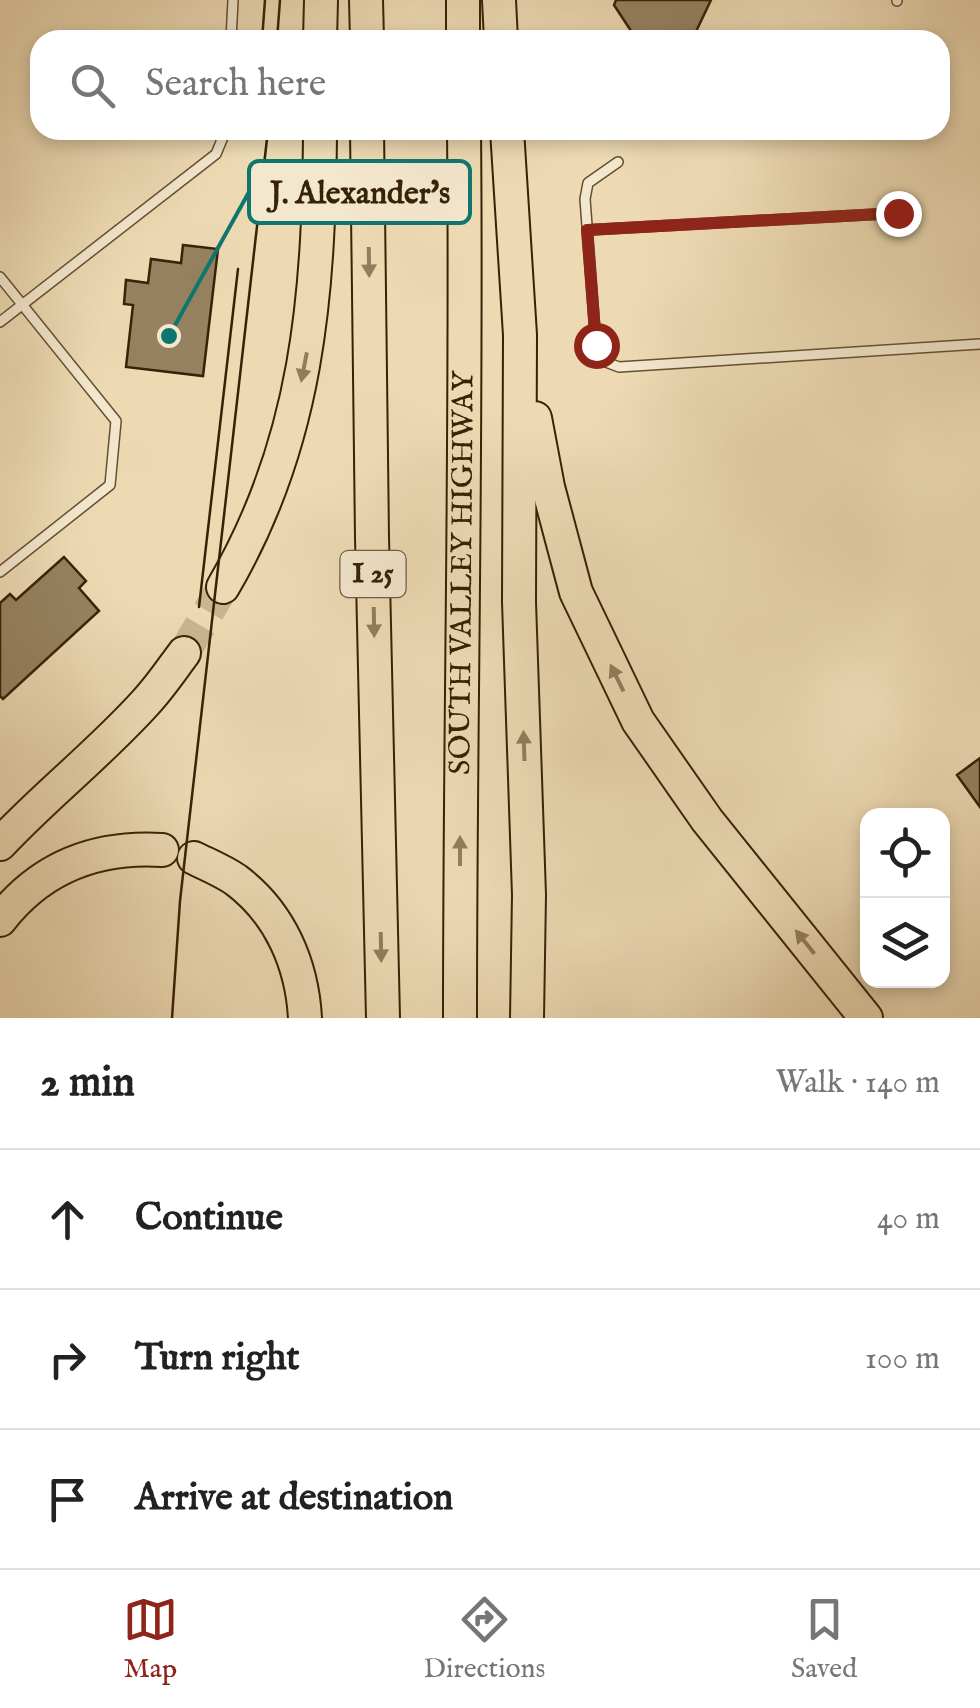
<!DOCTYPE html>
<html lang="en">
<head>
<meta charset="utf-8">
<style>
	body { margin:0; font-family:"IM FELL English",serif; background:#f2f2f2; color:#222 }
	.controls { position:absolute; right:30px; bottom:30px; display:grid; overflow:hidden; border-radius:20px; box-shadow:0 5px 15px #0003 }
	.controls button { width:90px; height:90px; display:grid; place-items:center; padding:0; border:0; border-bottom:2px solid #e0e0e0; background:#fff; color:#222; font:50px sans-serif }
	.stop { position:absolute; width:30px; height:30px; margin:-22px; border:8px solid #8f2418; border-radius:50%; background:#fff }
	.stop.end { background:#8f2418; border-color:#fff; box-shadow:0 2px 10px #0008 }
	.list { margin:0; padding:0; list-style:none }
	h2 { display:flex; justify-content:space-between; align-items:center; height:130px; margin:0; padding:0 40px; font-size:42px }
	h2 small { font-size:32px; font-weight:400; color:#767676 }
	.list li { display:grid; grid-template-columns:65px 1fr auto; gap:30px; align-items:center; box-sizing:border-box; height:140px; padding:0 40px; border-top:2px solid #e0e0e0 }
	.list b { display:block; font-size:38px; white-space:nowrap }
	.list em { font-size:32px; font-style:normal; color:#767676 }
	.icon { flex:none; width:55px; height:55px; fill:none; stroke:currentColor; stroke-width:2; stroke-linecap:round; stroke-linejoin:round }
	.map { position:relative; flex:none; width:980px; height:1018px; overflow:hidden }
	.search { position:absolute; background:#fff; box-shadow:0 5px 15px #0003; left:30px; right:30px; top:30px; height:110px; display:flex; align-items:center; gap:25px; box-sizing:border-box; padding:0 35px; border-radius:30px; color:#767676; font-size:38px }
	.sheet { height:550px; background:#fff }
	nav { display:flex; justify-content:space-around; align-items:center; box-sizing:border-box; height:140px; border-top:2px solid #e0e0e0; background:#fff; font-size:28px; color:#767676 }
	nav a { display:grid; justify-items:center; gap:5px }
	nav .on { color:#8f2418 }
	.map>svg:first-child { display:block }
</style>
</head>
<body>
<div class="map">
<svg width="980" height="1018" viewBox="0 0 980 1018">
	<rect width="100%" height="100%" fill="#eddab3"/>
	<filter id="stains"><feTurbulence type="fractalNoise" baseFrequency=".002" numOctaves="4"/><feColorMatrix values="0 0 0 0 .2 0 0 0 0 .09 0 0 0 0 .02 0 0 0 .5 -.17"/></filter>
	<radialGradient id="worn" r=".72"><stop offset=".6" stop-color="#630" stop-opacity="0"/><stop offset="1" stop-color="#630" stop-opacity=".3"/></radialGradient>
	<!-- building -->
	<path fill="#968260" stroke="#372206" stroke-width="2.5" d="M616,0H711L692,40H637L614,5Z
		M183,245L218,249L203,376L126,367L133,305L124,304L126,280L148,283L151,259L181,263Z
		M64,557L86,581L79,588L99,611L3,699L0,696V603L10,594L16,600Z
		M980,758V807L957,775Z"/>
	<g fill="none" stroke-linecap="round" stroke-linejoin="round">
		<!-- motorway-tunnel -->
		<path stroke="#c9b590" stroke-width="32" stroke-dasharray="32 16" stroke-linecap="butt" d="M184,653L223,587"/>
		<defs>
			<path id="service" d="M897,1V0
				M231,40L233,0
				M618,162L588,183L585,199L596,345L603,361L619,367L980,344
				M587,230L899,213
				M0,277L116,421L110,485L0,572
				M0,322L216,154L226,130"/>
			<g id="motorway">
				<path d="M366,0L367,40"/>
				<path d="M463,0V40"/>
				<path d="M499,0L501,40"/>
				<path d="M320,40L321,0"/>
				<path d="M367,130L372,537L383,1018"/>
				<path d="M507,130L520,335L519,602L529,895L527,1018"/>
				<path d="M535,418L548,487L576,592L638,721L707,820L866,1018"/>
				<path d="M223,587C308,442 319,294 320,130"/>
				<path d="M0,844C46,795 100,753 146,702C160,687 172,669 184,653"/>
				<path d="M194,858C208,865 223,871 236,880C280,913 302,964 305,1018"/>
				<path d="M0,920C41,867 96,846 162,850"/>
				<path id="s1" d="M460,1018C460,722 467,426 464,130"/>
			</g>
		</defs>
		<!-- service casing -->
		<use href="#service" stroke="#645031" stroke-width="12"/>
		<!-- motorway casing -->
		<use href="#motorway" stroke="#372206" stroke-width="36"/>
		<!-- service -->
		<use href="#service" stroke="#f3e7ce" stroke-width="9"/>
		<!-- motorway -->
		<use href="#motorway" stroke="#eddab3" stroke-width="32"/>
		<!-- tram -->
		<path stroke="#372206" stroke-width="2.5" d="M262,40L265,0
			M277,40L280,0
			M199,607L238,269
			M172,1018L180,901L268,130"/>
	</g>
	<!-- one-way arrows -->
	<defs><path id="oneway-solid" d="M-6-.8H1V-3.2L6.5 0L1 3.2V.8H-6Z" transform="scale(2.5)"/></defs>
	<g fill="#927e5c">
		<use href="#oneway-solid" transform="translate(369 262) rotate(89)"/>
		<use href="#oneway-solid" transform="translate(304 367) rotate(101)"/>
		<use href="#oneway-solid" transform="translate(374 622) rotate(89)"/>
		<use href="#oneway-solid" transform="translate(617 678) rotate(-116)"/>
		<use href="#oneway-solid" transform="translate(524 746) rotate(-92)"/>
		<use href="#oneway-solid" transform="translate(460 851) rotate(-90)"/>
		<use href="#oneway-solid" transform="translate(805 942) rotate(-129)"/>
		<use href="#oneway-solid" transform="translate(381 947) rotate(89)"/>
	</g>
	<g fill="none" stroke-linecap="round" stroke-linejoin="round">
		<!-- route -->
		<path stroke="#8f2418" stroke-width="12" d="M596,345L587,230L898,213"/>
	</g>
	<g text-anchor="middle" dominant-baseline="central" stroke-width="10" stroke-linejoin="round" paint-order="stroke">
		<!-- shield labels -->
		<rect fill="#f3e7ce" stroke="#6f5d42" stroke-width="2.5" x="340.5" y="551" width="65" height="46" rx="8"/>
		<g font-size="28" font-weight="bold" fill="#372206">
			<text x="373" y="574">I 25</text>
		</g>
		<!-- street labels -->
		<g font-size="30" fill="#372206" stroke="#f3e7ce">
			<text stroke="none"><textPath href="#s1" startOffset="445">SOUTH VALLEY HIGHWAY</textPath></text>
		</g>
	</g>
	<!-- callouts -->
	<path fill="none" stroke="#0f766e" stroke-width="4" d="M169 336L249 192"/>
	<circle fill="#0f766e" stroke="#f3e7ce" stroke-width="4" cx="169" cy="336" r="10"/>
	<rect fill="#f3e7ce" stroke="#0f766e" stroke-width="4" x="249" y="161" width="221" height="62" rx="10"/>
	<g font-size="32" text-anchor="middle" font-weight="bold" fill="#372206">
		<text x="360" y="203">J. Alexander's</text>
	</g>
	<rect width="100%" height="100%" filter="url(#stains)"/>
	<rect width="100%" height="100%" fill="url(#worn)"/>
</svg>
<div class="controls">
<button><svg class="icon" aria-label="locate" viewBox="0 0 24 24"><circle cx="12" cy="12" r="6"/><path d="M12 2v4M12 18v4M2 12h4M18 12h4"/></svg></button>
<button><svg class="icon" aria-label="layers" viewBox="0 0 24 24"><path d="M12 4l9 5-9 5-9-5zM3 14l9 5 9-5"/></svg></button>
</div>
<div class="stop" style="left:596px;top:345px"></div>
<div class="stop end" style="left:898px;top:213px"></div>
<div class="search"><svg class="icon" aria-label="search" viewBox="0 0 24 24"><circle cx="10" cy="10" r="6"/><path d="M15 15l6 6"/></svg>Search here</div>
</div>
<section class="sheet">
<h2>2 min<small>Walk · 140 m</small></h2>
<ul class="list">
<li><svg class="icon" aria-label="ahead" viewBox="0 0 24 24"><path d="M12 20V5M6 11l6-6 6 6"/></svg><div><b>Continue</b></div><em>40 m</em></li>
<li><svg class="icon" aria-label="right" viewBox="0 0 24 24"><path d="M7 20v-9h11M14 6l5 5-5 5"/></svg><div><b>Turn right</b></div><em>100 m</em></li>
<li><svg class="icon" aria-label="arrive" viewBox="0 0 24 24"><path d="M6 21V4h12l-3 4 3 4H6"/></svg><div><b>Arrive at destination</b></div></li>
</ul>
</section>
<nav>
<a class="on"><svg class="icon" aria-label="map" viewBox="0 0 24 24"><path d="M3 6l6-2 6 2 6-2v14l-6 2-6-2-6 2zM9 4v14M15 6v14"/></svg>Map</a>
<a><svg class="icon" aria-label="directions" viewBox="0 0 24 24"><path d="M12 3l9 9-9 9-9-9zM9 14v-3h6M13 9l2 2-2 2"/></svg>Directions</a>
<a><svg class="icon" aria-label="saved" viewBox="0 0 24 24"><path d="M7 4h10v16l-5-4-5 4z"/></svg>Saved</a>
</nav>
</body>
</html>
